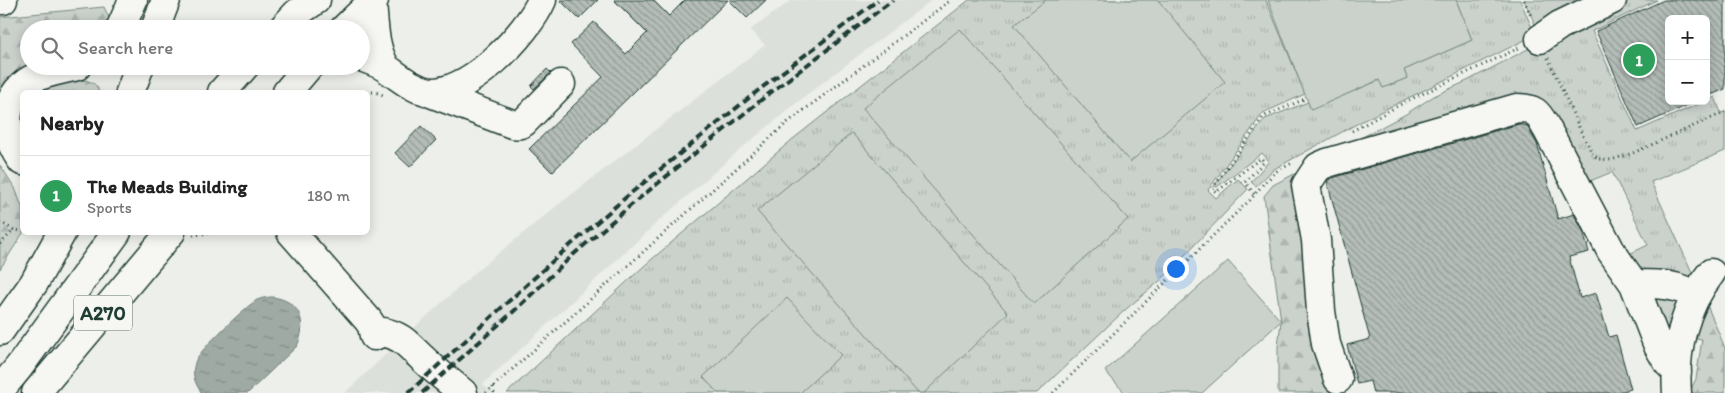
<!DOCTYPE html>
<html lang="en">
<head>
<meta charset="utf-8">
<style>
	body { margin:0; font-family:Itim,sans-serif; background:#f6f6f6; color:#222 }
	.controls { position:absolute; right:15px; top:15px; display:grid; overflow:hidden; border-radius:8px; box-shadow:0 2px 12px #0003 }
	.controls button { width:45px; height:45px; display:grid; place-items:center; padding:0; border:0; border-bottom:1px solid #e0e0e0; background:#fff; color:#222; font:25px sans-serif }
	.you { position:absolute; left:1175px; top:268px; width:18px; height:18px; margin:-12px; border:4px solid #fff; border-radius:50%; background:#1a73e8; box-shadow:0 0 0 8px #1a73e833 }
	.badge { display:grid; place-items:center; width:32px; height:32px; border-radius:50%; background:#c8321e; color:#fff; font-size:16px; font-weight:700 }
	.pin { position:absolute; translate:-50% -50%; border:2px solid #fff; box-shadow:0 1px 5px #0006 }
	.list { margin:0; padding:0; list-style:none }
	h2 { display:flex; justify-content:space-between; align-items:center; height:65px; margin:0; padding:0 20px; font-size:21px }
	h2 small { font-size:16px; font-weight:400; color:#767676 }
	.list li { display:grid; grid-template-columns:32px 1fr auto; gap:15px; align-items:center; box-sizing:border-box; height:80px; padding:0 20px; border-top:1px solid #e0e0e0 }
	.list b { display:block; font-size:19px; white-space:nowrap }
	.list p { margin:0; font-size:16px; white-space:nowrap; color:#767676 }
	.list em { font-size:16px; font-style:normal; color:#767676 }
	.icon { flex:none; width:28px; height:28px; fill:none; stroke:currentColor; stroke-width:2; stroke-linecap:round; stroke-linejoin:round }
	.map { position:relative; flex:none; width:1725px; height:393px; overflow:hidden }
	.search { position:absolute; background:#fff; box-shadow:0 2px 12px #0003; left:20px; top:20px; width:350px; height:55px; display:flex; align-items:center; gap:12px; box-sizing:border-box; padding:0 18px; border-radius:28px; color:#767676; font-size:19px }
	.panel { position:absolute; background:#fff; box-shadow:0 2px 12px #0003; left:20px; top:90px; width:350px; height:145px; border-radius:8px }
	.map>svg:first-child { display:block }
</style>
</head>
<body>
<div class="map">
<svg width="1725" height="393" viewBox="0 0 1725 393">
	<defs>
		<pattern id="grass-tufts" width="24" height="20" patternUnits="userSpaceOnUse" patternTransform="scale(1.25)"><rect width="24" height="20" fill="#cbd2cc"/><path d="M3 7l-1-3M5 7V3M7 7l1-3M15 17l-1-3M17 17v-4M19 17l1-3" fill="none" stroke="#aeb5b0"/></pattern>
		<pattern id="forest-firs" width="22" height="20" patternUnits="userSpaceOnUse" patternTransform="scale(1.25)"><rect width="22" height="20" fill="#cbd2cc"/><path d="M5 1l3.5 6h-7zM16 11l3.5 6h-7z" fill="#aeb5b0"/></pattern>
		<pattern id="water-ripples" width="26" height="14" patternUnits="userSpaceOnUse" patternTransform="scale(1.25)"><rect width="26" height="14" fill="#9faaa4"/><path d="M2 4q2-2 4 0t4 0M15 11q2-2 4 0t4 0" fill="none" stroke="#818c86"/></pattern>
		<pattern id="building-back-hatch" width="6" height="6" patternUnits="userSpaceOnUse" patternTransform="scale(1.25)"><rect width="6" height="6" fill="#b4bdb8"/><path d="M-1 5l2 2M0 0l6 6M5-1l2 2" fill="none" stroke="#929b96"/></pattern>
	</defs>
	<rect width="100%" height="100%" fill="#edefea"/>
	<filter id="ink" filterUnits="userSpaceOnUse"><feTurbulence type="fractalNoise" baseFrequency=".02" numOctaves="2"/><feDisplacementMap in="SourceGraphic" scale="10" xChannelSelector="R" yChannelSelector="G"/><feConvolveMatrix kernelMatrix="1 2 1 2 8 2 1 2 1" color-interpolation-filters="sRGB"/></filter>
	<g filter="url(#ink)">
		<!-- built -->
		<path fill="#dce0db" d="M792,0H932L805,96L742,148L662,218L483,384L492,393H345L405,336L478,270L554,208L765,45L750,30Z"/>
		<!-- grass -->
		<path fill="url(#grass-tufts)" stroke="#758880" d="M969,0H1266L1305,94L1263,113L1208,190L1216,198L1238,179L1248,189L1162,279L1125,310L1037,393H507L644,266L793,139Z
			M1456,0H1520L1535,35L1364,120L1274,169L1256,186L1251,182L1269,161L1262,153L1217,187L1214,186L1265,119L1308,102L1311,109L1380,80L1383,88L1407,78L1404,70L1472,40Z
			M1524,0H1612L1539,33Z
			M1621,0H1657L1592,31L1637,131L1715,97L1721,113L1725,112V151L1651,182L1695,279L1677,372L1623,257L1648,245L1612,172L1578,186L1531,120L1326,176L1319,160L1406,114L1434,96L1467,81Z"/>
		<!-- forest -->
		<path fill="url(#forest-firs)" stroke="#758880" d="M104,7L109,18L103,29H29V64L17,70L0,88V17Z
			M85,80C92,82 97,84 99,92H36C52,85 66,81 85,80Z
			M0,165L15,188L22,207L23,233L0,269Z
			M1306,168L1338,393H1278V347L1281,321L1264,196L1273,185Z
			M1704,298L1725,348V393H1689L1696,379L1702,339L1689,337Z"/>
		<!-- garden -->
		<path fill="#cbd2cc" stroke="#758880" d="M1046,0H1158L1225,82L1130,162L1014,25Z
			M1268,0H1456L1472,40L1404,70L1407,78L1383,88L1379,80L1311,110Z
			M960,29L1128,219L1034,304L863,108Z
			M852,133L1008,313L924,393H918L757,211Z
			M1228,261L1281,321L1202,393H1125L1105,371Z
			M787,298L841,355L800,393H718L703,377Z"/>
		<!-- water -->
		<path fill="url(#water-ripples)" stroke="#6c7e77" d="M272,297C300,300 308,323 297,346L248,393H202C194,383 191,372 196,360C200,350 246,306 257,300C262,298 267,297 272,297Z"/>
		<!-- building -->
		<path fill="url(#building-back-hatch)" stroke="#1f3d34" d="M560,0H598L579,19Z
			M614,0H653L669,16L685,0H728L552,172L529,149L603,77L571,44L594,22L626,54L647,33Z
			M729,0H766L747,18Z
			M1664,0H1725V89L1706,97V19H1669V101H1697L1638,127L1596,31Z
			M547,69L551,73L534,89L531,86Z
			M1519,124L1527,126L1537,144L1558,219L1574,214L1583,231L1589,252L1569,257L1580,298L1596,293L1609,337L1616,335L1631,389L1614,393H1373L1370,381L1357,384L1347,345L1370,339L1327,181L1332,178Z
			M421,126L436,140L410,167L395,153Z"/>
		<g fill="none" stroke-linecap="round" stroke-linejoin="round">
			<defs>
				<path id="minor" d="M372,2C374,24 374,47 385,66
					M120,29L133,0
					M1540,39L1560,25L1612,0
					M361,57C369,60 379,63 386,68C399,77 410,87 426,91C465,100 528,33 542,0
					M428,92L512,124C517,125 520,125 524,122L561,84
					M22,161C2,134 0,97 32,79C46,72 62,70 77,66
					M291,232L368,320L372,326L374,336L383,332C402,336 407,344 421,357C434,370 449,381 463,393
					M1634,284C1655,284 1678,283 1695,297
					M1338,379L1326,344L1321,311L1316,240L1306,185L1318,167L1327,163L1517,108C1537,108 1538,114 1547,129L1611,251L1634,284L1658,346L1668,363L1677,372
					M1677,393C1674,350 1684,307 1711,273"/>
				<path id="major" d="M0,331L34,283L62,232
					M36,393L171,232"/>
				<path id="highway" d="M0,0H3
					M155,29L166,0
					M282,29L297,13L316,0
					M344,29L374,0
					M130,92L140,66
					M222,92L245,66
					M287,92L309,66
					M0,390L19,367L117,232"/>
			</defs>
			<!-- minor casing -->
			<use href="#minor" stroke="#1f3d34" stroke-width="31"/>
			<!-- major casing -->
			<use href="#major" stroke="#1f3d34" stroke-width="31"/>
			<!-- highway casing -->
			<use href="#highway" stroke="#1f3d34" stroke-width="31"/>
			<!-- path -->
			<path stroke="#1f3d34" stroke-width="3" stroke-dasharray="1 4" stroke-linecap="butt" d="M1524,0L1532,18
				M1548,58L1583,136L1590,148V151L1598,159L1611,160L1633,153L1725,112
				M367,92H375L383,95
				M1352,131L1407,101L1521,47
				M1254,194L1245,182L1264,162L1261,158L1216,192L1212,189L1263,117L1307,98
				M0,222L14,230L22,231
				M193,235L219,232
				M0,244L14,230
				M493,387L494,393
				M486,393L788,122L951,0
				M1053,393L1226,223L1250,200L1264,183L1277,171L1294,162"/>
			<!-- minor -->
			<use href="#minor" stroke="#f6f6f2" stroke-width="28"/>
			<!-- major -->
			<use href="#major" stroke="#f6f6f2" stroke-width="28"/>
			<!-- highway -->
			<use href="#highway" stroke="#f6f6f2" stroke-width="28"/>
			<!-- rail -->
			<path stroke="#1f3d34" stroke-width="4" stroke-dasharray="8 4" stroke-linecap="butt" d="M408,393L567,248L631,193L760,89L878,0
				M422,393L514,311L574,254L636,201L766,96L893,0"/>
		</g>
	</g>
	<g text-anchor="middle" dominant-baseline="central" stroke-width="4" stroke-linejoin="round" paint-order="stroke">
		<!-- shield labels -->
		<rect fill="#f6f6f2" stroke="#60746d" stroke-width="1" x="74" y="295.5" width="58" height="35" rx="4"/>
		<g font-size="20" font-weight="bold" fill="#1f3d34">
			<text x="103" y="313">A270</text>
		</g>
	</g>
</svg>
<div class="controls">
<button>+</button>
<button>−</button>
</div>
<div class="you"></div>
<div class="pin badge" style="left:1639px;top:60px;background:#2e9e5b">1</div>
<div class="search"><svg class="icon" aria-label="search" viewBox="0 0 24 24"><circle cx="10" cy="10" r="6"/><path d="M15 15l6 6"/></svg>Search here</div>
<section class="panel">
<h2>Nearby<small></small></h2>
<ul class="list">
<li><span class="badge" style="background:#2e9e5b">1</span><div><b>The Meads Building</b><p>Sports</p></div><em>180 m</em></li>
</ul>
</section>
</div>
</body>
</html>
